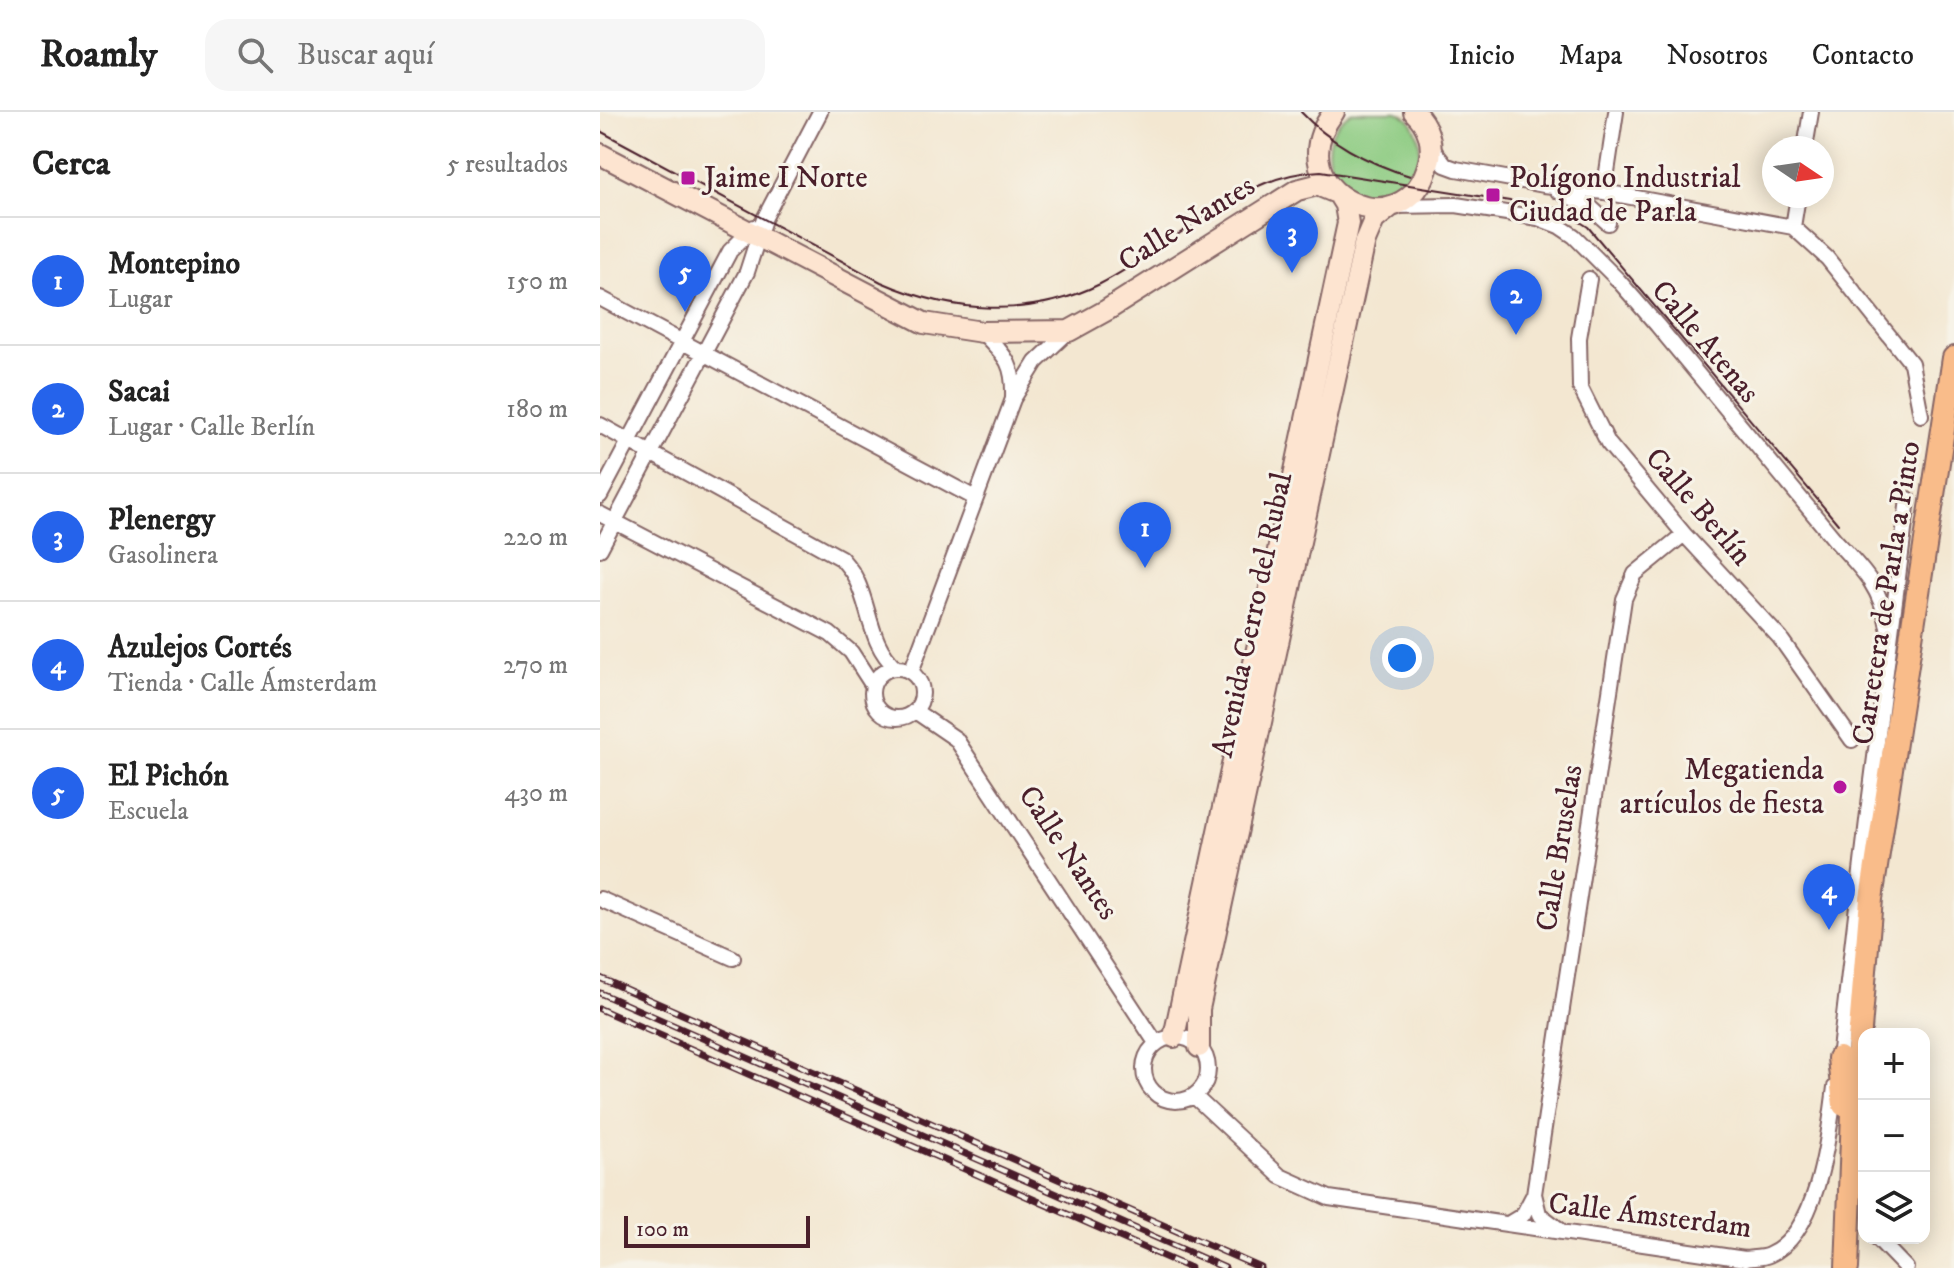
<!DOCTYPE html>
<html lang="es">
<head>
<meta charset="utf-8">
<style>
	body { margin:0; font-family:"IM FELL DW Pica",serif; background:#f6f6f6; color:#222 }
	.controls { position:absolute; right:24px; bottom:24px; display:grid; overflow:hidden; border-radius:16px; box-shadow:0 4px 20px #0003 }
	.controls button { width:72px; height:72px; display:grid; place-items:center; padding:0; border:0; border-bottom:2px solid #e0e0e0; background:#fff; color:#222; font:40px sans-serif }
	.compass { position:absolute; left:1162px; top:24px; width:72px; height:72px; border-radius:50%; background:#fff; box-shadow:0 4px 20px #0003; rotate:103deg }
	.scale { position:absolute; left:24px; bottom:20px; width:186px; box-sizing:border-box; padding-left:8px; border:4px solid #4a1f2b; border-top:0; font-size:22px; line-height:28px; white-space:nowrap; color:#4a1f2b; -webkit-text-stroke:6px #f7f3e8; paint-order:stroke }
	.you { position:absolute; left:802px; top:546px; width:28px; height:28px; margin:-20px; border:6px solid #fff; border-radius:50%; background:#1a73e8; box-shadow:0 0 0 12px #1a73e833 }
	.badge { display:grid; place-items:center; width:52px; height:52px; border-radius:50%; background:#2563eb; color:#fff; font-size:26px; font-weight:700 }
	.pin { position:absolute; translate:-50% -66px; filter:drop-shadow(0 2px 4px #0008) }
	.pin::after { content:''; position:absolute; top:42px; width:28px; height:24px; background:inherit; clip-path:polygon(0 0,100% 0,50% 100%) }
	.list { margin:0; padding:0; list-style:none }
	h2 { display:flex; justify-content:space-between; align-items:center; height:104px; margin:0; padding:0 32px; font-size:34px }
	h2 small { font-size:26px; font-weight:400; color:#767676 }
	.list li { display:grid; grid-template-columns:52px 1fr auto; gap:24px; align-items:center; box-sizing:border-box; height:128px; padding:0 32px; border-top:2px solid #e0e0e0 }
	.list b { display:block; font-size:30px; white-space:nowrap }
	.list p { margin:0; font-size:26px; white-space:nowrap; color:#767676 }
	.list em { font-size:26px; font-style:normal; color:#767676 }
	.icon { flex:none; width:44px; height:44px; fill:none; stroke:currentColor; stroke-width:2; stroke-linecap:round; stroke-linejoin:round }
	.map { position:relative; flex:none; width:1354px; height:1156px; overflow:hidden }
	header { display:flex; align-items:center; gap:48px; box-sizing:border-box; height:112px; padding:0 40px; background:#fff; border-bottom:2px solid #e0e0e0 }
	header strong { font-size:38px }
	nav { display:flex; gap:44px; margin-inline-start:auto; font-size:28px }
	.search { width:560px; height:72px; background:#f6f6f6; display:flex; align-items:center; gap:20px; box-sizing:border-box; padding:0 28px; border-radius:24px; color:#767676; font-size:30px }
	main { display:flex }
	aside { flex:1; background:#fff }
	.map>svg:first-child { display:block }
</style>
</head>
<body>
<header>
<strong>Roamly</strong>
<div class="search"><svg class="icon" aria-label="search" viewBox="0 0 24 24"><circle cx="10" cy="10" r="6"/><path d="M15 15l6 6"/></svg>Buscar aquí</div>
<nav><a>Inicio</a><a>Mapa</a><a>Nosotros</a><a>Contacto</a></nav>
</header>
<main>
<aside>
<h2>Cerca<small>5 resultados</small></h2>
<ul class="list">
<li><span class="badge">1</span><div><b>Montepino</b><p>Lugar</p></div><em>150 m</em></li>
<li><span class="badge">2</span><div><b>Sacai</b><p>Lugar · Calle Berlín</p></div><em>180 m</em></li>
<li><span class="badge">3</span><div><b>Plenergy</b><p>Gasolinera</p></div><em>220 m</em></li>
<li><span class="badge">4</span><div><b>Azulejos Cortés</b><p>Tienda · Calle Ámsterdam</p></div><em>270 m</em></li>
<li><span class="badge">5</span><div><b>El Pichón</b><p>Escuela</p></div><em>430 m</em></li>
</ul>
</aside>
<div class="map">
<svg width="1354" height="1156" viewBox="0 0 1354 1156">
	<rect width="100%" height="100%" fill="#f7f3e8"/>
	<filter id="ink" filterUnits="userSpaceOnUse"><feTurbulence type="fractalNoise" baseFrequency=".0125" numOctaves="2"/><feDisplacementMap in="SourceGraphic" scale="16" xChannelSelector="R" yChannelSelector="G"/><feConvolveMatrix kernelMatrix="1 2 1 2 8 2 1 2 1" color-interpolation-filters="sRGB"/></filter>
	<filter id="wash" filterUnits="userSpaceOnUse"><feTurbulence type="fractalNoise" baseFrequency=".006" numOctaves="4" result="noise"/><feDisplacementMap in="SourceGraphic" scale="32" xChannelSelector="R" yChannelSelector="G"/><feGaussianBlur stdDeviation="1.8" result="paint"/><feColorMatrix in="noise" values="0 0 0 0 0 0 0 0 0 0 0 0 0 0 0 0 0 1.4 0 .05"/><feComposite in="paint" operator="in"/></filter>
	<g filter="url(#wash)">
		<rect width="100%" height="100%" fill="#f3e7d1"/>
		<!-- green -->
		<path fill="#8ccb81" stroke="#6b7556" stroke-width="2" d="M752,0C765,0 783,0 796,0C821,6 825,45 814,63C777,126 685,45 752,0Z"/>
	</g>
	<g filter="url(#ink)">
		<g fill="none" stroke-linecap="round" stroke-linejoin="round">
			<defs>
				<path id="street" d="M831,35L845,53L856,57L944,73L1004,80L1193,115L1198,84
					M1205,36L1211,0
					M958,79L989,94L1008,111
					M1004,80L1016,0
					M794,94L856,93L938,106L959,114L974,124L1018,168L1057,213L1235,428C1262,457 1281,475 1288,515
					M1193,115L1227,146L1311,251L1321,303
					M989,167L979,226L980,275L1008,331L1084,422L1180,526L1252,628
					M0,186L375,386
					M382,220C405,244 414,250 413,285
					M0,313L241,446C247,453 253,460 256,467C271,498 269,531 296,556
					M0,384L130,139L154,115
					M0,402L230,522L251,540L273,574
					M0,437L147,160L164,107L220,0
					M272 581a25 25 0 1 1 50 0a25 25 0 1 1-50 0Z
					M311,560L413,287L436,250L469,219
					M315,599L356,627L556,931
					M0,787L133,846
					M544 957a32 32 0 1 1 64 0a32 32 0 1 1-64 0Z
					M1238,955L1268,700L1308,387
					M594,984L680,1064L729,1086L1145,1147C1152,1146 1163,1146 1169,1143C1219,1122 1229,1022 1235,975
					M934,1082L1024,487L1035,462L1084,422
					M908,1112L923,1103L934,1082L939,1102L960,1118
					M1277,1126L1306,1156"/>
				<path id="secondary" d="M734,0C673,79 806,143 829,50C834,32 828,13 814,0
					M0,42L324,211L382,220L469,219L507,198L697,78L717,73L734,80
					M574,925L748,111L745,93L740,85
					M599,935V897L765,129L774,108L790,95"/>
				<path id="primary" d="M1239,946L1244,993
					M1247,1156L1253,1001L1271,787L1354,246"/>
			</defs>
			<!-- street casing -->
			<use href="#street" stroke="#856565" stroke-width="18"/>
			<!-- secondary casing -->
			<use href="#secondary" stroke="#856565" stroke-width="24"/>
			<!-- primary casing -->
			<use href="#primary" stroke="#856565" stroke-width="26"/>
			<!-- street -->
			<use href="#street" stroke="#fff" stroke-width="14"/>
			<!-- secondary -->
			<use href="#secondary" stroke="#fde4d0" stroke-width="20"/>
			<!-- primary -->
			<use href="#primary" stroke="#f9bc8a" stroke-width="22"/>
			<!-- tram -->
			<path stroke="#4a1f2b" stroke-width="2" d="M701,0C730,31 770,52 810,64
				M0,19L281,170C352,201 429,207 500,172C535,154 566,130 598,109C638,83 672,61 721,59L960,97L988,115L1238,412"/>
			<defs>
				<path id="rail" d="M0,866L661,1156
					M0,881L625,1156
					M0,897L590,1156"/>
			</defs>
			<!-- rail casing -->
			<use href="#rail" stroke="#4a1f2b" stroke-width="7"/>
			<!-- rail -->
			<use href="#rail" stroke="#f7f3e8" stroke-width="4" stroke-dasharray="12" stroke-linecap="butt"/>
		</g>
	</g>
	<!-- markers -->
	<g fill="#b5179e" stroke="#f7f3e8" stroke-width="3">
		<rect x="80" y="58" width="16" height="16" rx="4"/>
		<rect x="885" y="75" width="16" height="16" rx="4"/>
		<circle cx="1240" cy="675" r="8"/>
	</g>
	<g text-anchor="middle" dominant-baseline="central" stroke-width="6" stroke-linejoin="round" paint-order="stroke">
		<!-- poi labels -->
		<g font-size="30" fill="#4a1f2b" stroke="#f7f3e8" text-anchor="start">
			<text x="104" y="66">Jaime I Norte</text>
			<text x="909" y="66">Polígono Industrial<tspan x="909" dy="34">Ciudad de Parla</tspan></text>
			<text x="1224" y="658" text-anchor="end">Megatienda<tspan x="1224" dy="34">artículos de fiesta</tspan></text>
		</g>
		<!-- street labels -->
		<g font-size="30" fill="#4a1f2b" stroke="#f7f3e8">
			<text transform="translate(587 112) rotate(-32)">Calle Nantes</text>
			<text transform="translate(1105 230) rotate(50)">Calle Atenas</text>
			<text transform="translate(1098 395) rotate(49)">Calle Berlín</text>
			<text transform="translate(1287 481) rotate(-81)">Carretera de Parla a Pinto</text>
			<text transform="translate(653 503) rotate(-78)">Avenida Cerro del Rubal</text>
			<text transform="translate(960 736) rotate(-81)">Calle Bruselas</text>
			<text transform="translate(468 741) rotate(56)">Calle Nantes</text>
			<text transform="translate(1050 1104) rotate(7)">Calle Ámsterdam</text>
		</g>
	</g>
</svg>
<div class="controls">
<button>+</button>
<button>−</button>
<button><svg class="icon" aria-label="layers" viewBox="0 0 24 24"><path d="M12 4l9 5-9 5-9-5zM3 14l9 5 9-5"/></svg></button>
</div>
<svg class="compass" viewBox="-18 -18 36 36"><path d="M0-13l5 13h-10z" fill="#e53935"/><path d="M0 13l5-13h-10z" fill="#767676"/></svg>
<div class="scale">100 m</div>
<div class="you"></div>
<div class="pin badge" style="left:545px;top:456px">1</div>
<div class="pin badge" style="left:916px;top:223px">2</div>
<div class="pin badge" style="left:692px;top:161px">3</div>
<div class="pin badge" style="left:1229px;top:818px">4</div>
<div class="pin badge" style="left:85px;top:200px">5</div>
</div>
</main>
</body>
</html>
